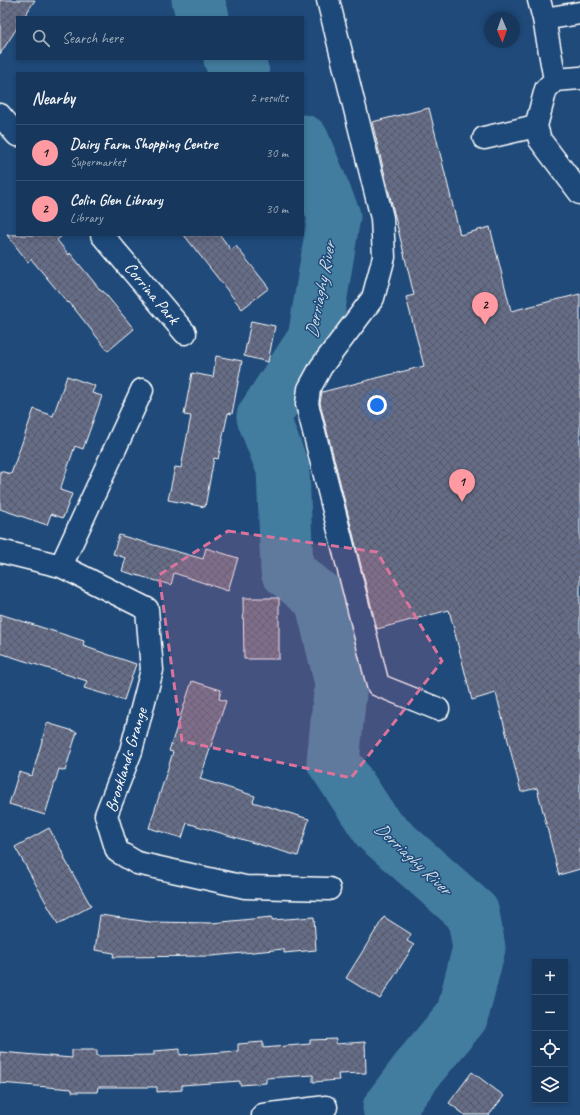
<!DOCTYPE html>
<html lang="en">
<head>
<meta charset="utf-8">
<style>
	body { margin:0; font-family:Caveat,sans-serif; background:#203f62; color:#f1f3f6 }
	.controls { position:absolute; right:12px; bottom:12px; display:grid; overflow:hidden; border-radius:0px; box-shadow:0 2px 6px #0003 }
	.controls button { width:36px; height:36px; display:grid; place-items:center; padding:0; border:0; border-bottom:1px solid #365272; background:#17385c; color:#f1f3f6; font:20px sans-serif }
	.compass { position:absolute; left:484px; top:12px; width:36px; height:36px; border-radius:50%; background:#17385c; box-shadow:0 2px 6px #0003; rotate:178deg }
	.you { position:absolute; left:377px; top:405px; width:14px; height:14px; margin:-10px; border:3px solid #fff; border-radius:50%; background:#1a73e8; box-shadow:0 0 0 6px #1a73e833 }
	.badge { display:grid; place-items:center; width:26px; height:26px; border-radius:50%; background:#ff9aa2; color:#111; font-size:13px; font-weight:700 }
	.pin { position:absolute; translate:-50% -33px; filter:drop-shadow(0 1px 2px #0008) }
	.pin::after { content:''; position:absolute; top:21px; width:14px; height:12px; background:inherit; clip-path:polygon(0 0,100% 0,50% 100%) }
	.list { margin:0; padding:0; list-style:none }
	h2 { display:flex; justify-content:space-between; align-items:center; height:52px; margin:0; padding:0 16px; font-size:17px }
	h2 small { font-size:13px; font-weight:400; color:#9eacbb }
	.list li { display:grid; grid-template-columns:26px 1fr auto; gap:12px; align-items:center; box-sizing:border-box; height:56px; padding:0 16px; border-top:1px solid #365272 }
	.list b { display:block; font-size:15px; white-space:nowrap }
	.list p { margin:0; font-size:13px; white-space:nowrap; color:#9eacbb }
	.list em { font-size:13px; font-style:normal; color:#9eacbb }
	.icon { flex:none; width:22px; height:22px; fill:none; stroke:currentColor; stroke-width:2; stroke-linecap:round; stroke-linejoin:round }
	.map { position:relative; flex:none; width:580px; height:1115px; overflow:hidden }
	.search { position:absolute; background:#17385c; box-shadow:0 2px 6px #0003; left:16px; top:16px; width:288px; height:44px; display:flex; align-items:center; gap:10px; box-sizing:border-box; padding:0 14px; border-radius:0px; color:#9eacbb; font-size:15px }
	.panel { position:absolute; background:#17385c; box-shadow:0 2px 6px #0003; left:16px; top:72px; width:288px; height:164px; border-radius:0px }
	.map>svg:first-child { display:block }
</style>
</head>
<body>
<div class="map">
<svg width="580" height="1115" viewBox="0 0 580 1115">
	<defs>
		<pattern id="building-cross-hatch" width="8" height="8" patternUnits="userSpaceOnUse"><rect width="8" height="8" fill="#656d89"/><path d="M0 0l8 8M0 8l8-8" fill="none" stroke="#565964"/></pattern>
	</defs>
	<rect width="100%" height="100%" fill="#1f4a7a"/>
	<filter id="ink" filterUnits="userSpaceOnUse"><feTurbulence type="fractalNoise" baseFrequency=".025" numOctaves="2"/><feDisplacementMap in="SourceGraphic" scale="8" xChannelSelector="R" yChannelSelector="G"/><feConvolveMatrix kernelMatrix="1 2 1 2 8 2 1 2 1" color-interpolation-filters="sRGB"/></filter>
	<g filter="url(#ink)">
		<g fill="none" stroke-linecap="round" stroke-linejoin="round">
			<!-- river -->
			<path stroke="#437b9e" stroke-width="53" d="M198,0L203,17
				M230,59L243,73
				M303,141L334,216L314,339L263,417L283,469L287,571L321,599L341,683L333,761L378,829L473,913L479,948L462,1016L422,1064L389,1108L393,1115"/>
		</g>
		<!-- building -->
		<path fill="url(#building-cross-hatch)" stroke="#fff" d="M0,0H35L24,17H17V28L0,54Z
			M429,108L460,235L490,227L511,311L580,294V869L559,875L537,788L521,792L496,693L472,700L449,610L377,629L320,403L322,392L424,366L406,297L414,295L372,122Z
			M7,235H63L57,240L69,255L70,253L102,292L103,291L134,329L108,351L69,302L68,303L31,259L28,262Z
			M184,235H220L231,250L236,246L269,288L242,309Z
			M251,321L275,326L268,362L244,356Z
			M216,356L242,361L232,414L228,413L218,459L214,458L205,507L168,500L175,467L181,468L191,416L184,415L192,373L213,377Z
			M67,376L95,386L92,393L102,396L83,449L75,446L60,490L72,494L63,518L51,514L47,525L0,509V471L11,474L34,409L53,416Z
			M119,535L203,559L206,548L238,558L228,591L174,573L171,585L122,571L126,558L113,554Z
			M243,598H279V659H244Z
			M0,614L84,641L83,646L136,664L124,700L84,688L87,681L0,653Z
			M192,681L221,690L219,699L226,701L200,779L255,796L253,802L309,819L298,856L187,823L182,838L149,828L173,752L169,751Z
			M47,723L77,732L65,771L59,769L45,815L9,804L19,772L32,776Z
			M49,828L65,857L64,858L91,906L58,924L15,847Z
			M100,915L150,922L212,923L272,917V920L314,917L316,950L284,953V949L212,956L113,957L114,953L95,950Z
			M384,917L411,934L407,941L414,945L380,999L346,978Z
			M336,1039V1044L365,1042L366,1073L338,1074L339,1080L313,1082V1075L266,1078V1083L240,1085V1081L182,1085V1090L157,1092V1087H98L97,1092H72V1089L0,1083V1052L72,1058V1050H97V1056L154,1055V1051L180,1049V1055L238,1051V1044L263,1042V1048L310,1044V1040Z
			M472,1072L504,1096L489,1115H465L449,1103Z"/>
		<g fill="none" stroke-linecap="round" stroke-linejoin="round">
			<defs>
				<path id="minor" d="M328,0L382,218L384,257L373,298L321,367L309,389L307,404L378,685L438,709
					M539,0L544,19L555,80
					M544,19L580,13
					M580,78L555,80L546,89L536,126L540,140L580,193
					M0,115L17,135
					M484,138L536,126
					M102,235L185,333
					M0,551L61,566L147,609L152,670L131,751L106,815L117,851L137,863L245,887L329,889
					M61,566L142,390
					M263,1115L326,1107"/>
			</defs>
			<!-- minor casing -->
			<use href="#minor" stroke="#fff" stroke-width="25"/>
			<!-- minor -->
			<use href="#minor" stroke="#1f4a7a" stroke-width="22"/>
		</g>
	</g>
	<!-- marked area -->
	<path fill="#da749d" fill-opacity="0.2" stroke="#da749d" stroke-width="3" stroke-dasharray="8 5" stroke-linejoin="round" d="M228,531L377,552L442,661L351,778L182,741L159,575Z"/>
	<g text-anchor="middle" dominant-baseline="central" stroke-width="3" stroke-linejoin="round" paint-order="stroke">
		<!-- street labels -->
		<g font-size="17" fill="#fff" stroke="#1f4a7a">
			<text transform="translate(152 293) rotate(50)">Corrina Park</text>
			<text transform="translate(126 760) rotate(-73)">Brooklands Grange</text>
		</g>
		<!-- water labels -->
		<g font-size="18" font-style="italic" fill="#d0dee7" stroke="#1f4a7a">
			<text transform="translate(320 290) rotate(-79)">Derriaghy River</text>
			<text transform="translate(413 858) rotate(43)">Derriaghy River</text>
		</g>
	</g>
</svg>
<div class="controls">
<button>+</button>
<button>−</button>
<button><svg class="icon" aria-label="locate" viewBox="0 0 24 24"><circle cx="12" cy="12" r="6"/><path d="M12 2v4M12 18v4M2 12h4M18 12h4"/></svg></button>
<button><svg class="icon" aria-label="layers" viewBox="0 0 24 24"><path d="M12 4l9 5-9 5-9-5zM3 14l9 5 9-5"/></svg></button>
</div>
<svg class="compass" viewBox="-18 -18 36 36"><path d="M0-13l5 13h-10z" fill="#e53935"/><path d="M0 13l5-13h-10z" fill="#9eacbb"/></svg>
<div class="you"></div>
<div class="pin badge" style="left:462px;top:502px">1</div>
<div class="pin badge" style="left:485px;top:325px">2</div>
<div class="search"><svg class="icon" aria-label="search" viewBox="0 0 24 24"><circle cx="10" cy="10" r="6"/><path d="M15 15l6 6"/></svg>Search here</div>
<section class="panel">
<h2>Nearby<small>2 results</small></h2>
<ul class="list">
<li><span class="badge">1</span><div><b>Dairy Farm Shopping Centre</b><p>Supermarket</p></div><em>30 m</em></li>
<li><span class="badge">2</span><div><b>Colin Glen Library</b><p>Library</p></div><em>30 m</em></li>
</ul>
</section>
</div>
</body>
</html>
